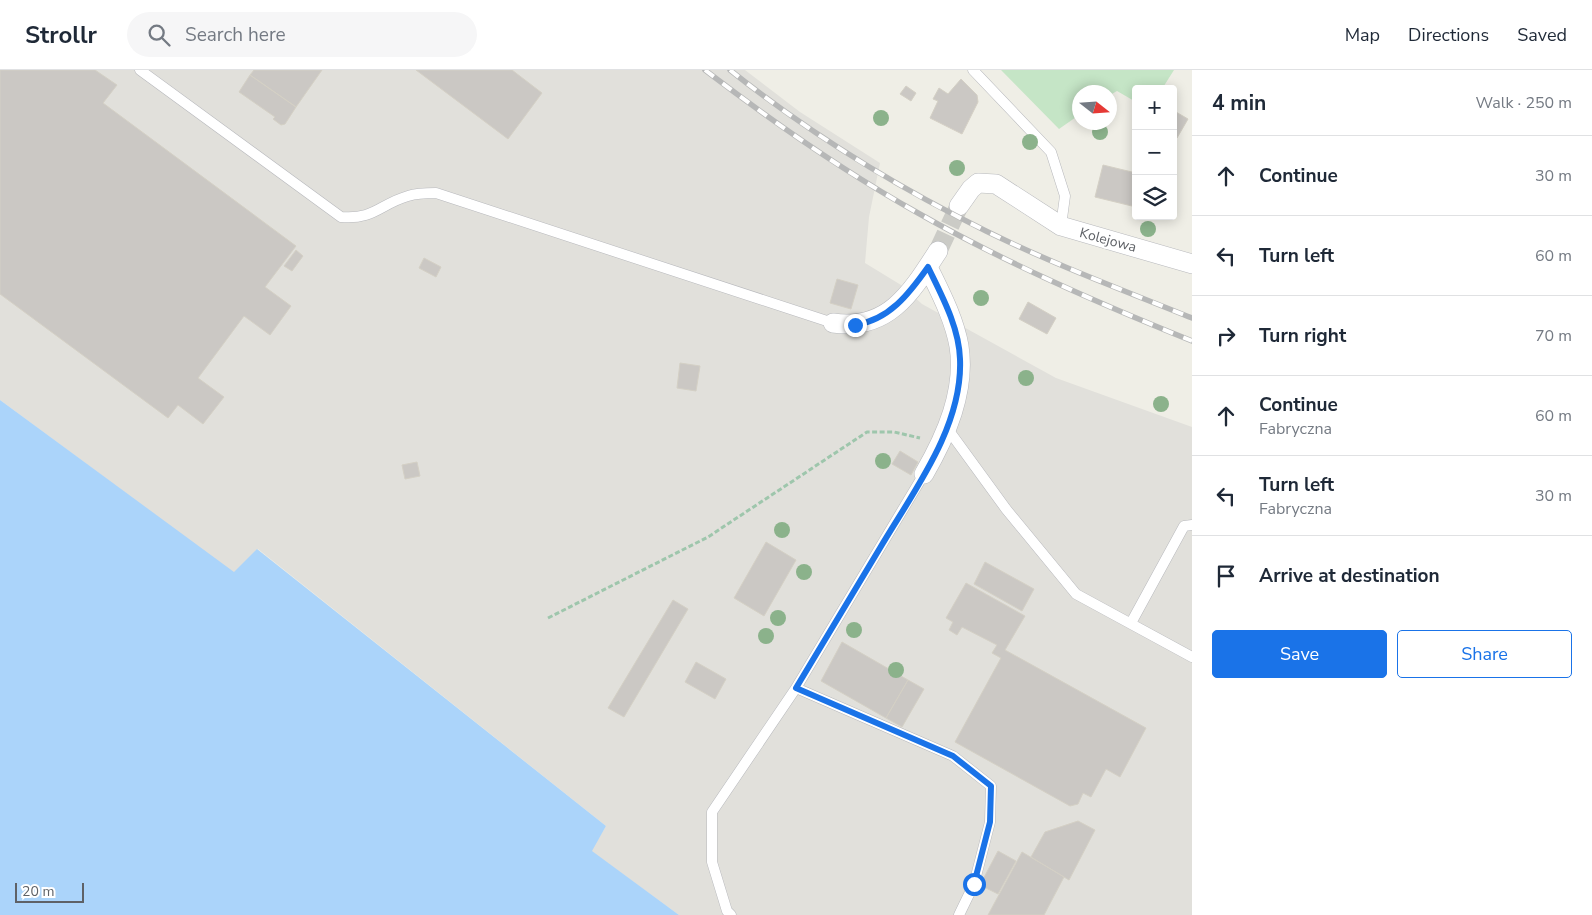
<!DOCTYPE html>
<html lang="en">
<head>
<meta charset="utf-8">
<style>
	body { margin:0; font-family:"Nunito Sans",sans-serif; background:#f6f6f7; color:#1f2937 }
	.controls { position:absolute; right:15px; top:15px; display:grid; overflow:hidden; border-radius:5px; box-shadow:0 2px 12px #0003 }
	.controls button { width:45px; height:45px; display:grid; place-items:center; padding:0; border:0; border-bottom:1px solid #e0e1e3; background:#fff; color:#1f2937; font:25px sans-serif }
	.compass { position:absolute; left:1072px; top:15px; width:45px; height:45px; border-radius:50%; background:#fff; box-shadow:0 2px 12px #0003; rotate:107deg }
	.scale { position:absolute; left:15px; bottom:12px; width:69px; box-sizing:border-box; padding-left:5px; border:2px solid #5e6166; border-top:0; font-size:14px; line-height:18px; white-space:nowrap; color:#5e6166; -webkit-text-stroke:4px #fff; paint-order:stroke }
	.stop { position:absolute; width:15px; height:15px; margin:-11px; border:4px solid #1a73e8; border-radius:50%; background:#fff }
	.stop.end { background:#1a73e8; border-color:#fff; box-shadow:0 1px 5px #0008 }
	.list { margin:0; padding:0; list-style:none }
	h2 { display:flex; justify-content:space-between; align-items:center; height:65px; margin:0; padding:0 20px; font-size:21px }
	h2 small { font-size:16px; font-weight:400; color:#747a83 }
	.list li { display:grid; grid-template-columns:32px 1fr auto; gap:15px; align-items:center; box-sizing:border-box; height:80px; padding:0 20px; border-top:1px solid #e0e1e3 }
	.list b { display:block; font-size:19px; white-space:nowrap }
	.list p { margin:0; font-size:16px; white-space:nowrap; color:#747a83 }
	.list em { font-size:16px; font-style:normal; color:#747a83 }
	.actions { display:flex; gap:10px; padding:15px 20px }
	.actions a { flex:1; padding:11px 0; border:1px solid #1a73e8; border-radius:5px; text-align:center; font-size:18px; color:#1a73e8 }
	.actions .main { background:#1a73e8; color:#fff }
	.icon { flex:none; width:28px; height:28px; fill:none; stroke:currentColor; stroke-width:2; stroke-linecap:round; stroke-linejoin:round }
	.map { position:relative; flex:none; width:1192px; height:845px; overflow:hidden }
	header { display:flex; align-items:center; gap:30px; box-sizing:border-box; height:70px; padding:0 25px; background:#fff; border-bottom:1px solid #e0e1e3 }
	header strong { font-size:24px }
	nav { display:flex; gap:28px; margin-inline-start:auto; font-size:18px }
	.search { width:350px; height:45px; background:#f6f6f7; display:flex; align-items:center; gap:12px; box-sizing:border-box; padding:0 18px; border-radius:28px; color:#747a83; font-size:19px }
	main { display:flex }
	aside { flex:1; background:#fff }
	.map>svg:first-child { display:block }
</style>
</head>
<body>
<header>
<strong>Strollr</strong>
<div class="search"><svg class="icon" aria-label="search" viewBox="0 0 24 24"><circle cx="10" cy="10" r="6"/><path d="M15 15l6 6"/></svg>Search here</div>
<nav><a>Map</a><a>Directions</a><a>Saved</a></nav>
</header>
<main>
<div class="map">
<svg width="1192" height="845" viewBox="0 0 1192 845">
	<rect width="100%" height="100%" fill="#efeee6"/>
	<!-- industrial -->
	<path fill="#e1e0db" d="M0,0H745L800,42L880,93L869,147L865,193L901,215L922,234L1056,308L1192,357V845H679L591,781L606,756L258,479L234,503L0,330Z"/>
	<!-- green -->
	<path fill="#c5e5c6" d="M1001,0H1174L1162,19H1136V32L1117,21L1110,25V22H1080L1079,45L1059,59Z"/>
	<!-- water -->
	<path fill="#abd4fa" d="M0,330L234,502L257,479L606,756L592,781L679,845H0Z"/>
	<!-- building -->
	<path fill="#cbc8c4" stroke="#d4d0c5" d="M0,0H95L117,15L103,33L296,176L265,217L291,236L270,265L244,246L198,308L224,327L203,354L178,335L168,348L0,224Z
		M254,0H322L296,37L250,5Z
		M416,0H512L542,23L508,69Z
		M250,5L296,37L285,54L281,55L273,49L275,47L239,22Z
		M961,9L977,25L978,32L962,64L930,48L938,31L933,29L939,18L948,24Z
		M906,16L916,23L911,31L900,24Z
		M1176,42L1188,49L1177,68L1173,66V46Z
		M1103,95L1136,103V137L1095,127Z
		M296,180L303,186L292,201L284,196Z
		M424,188L441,197L436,207L419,198Z
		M837,209L858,215L851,239L830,233Z
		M1028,232L1056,248L1047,264L1019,249Z
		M680,293L700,296L696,321L677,318Z
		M900,381L918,392L911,405L892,394Z
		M417,392L420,406L405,409L402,395Z
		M766,472L796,490L764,546L734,528Z
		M985,492L1034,519L1022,541L974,514Z
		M966,513L1025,546L1005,580L1146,658L1120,707L1106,699L1091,727L1083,723L1078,734L1070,736L955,672L1001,588L992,583L997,575L962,557L957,565L949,560L953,552L946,548Z
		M673,530L688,539L624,647L608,638Z
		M842,572L908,610L886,648L821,611Z
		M696,592L726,609L715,629L685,612Z
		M908,610L924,619L902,657L886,648Z
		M1078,751L1095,760L1069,810L1031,787L1045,762Z
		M998,781L1016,791L998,824L980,815Z
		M1022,782L1064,807L1044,845H988Z"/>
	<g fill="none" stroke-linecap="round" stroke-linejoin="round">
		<!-- minor-tunnel -->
		<path stroke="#cbcbc6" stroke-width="19" stroke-dasharray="19 9" stroke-linecap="butt" d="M938,181L959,136"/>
		<defs>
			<path id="service" d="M140,0L341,147C374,150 380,134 408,126C417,123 427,123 436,123L833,253
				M973,0L1051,82L1065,126L1061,156
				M947,358L1006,439L1076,524L1192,587
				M1131,553L1184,456L1192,455
				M796,618L953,686L991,716L990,752L974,814L959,845
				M731,845L727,841L712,792V742L796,618L924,404"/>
			<path id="minor" d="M959,136L971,119L978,113L996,114L1061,156L1192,194
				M833,253C888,261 911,223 938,181
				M924,404C946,366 966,321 959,276C954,248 940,222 928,197"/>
		</defs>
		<!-- service casing -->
		<use href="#service" stroke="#b7b8bc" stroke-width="11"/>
		<!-- minor casing -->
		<use href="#minor" stroke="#b7b8bc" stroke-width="20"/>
		<!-- path -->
		<path stroke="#9ec6ac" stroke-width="3" stroke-dasharray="5 2.5" stroke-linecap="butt" d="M548,548L708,467L867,362H894L920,368"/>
		<!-- service -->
		<use href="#service" stroke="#fff" stroke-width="10"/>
		<!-- minor -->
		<use href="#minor" stroke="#fff" stroke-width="19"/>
		<defs>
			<path id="rail" d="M705,0C773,52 843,101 918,143C1006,193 1098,233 1192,271
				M730,0C809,63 895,116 986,161C1053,194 1123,220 1192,248"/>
		</defs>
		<!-- rail casing -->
		<use href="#rail" stroke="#b6b7b7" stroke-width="5.5"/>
		<!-- rail -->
		<use href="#rail" stroke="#fff" stroke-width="4" stroke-dasharray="11" stroke-linecap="butt"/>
	</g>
	<!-- trees -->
	<g fill="#8bb28b">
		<circle cx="881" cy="48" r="8"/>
		<circle cx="1100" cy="62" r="8"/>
		<circle cx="1030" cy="72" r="8"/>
		<circle cx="957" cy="98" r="8"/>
		<circle cx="1148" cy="159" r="8"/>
		<circle cx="981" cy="228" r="8"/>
		<circle cx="1026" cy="308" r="8"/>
		<circle cx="1161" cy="334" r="8"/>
		<circle cx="883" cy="391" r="8"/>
		<circle cx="782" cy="460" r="8"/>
		<circle cx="804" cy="502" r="8"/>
		<circle cx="778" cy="548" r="8"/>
		<circle cx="854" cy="560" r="8"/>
		<circle cx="766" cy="566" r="8"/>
		<circle cx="896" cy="600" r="8"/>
	</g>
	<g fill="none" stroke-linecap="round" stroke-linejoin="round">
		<!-- route -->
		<path stroke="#1a73e8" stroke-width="6" d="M855,255C889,250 909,224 928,197C942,226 959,257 960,289C963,357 913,422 880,478C852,525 824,571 796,618L953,686L991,716L990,752L974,814"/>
	</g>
	<g text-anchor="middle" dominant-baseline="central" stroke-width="4" stroke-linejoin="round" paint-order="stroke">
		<!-- street labels -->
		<g font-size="14" fill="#5e6166" stroke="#fff">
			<text transform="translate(1108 170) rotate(15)">Kolejowa</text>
		</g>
	</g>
</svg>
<div class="controls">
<button>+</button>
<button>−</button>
<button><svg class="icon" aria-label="layers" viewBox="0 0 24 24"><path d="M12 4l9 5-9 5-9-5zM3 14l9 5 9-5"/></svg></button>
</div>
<svg class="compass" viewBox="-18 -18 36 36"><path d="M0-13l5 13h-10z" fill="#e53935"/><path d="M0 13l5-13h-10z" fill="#747a83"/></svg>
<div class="scale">20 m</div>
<div class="stop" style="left:974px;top:814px"></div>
<div class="stop end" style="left:855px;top:255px"></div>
</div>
<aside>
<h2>4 min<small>Walk · 250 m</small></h2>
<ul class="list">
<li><svg class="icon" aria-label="ahead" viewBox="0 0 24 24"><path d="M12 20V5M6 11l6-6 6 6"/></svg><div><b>Continue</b></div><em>30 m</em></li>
<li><svg class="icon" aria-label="left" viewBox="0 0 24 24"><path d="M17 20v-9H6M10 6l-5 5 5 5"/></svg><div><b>Turn left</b></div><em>60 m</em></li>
<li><svg class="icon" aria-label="right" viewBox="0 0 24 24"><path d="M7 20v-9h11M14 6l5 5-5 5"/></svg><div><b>Turn right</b></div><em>70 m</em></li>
<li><svg class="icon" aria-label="ahead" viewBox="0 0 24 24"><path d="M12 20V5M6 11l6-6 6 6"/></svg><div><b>Continue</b><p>Fabryczna</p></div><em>60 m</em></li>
<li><svg class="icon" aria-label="left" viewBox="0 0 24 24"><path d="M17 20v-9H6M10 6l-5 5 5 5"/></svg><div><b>Turn left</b><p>Fabryczna</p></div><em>30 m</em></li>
<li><svg class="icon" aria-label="arrive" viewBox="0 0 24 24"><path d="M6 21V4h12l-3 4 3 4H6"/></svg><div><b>Arrive at destination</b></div></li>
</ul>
<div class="actions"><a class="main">Save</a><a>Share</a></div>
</aside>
</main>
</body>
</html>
